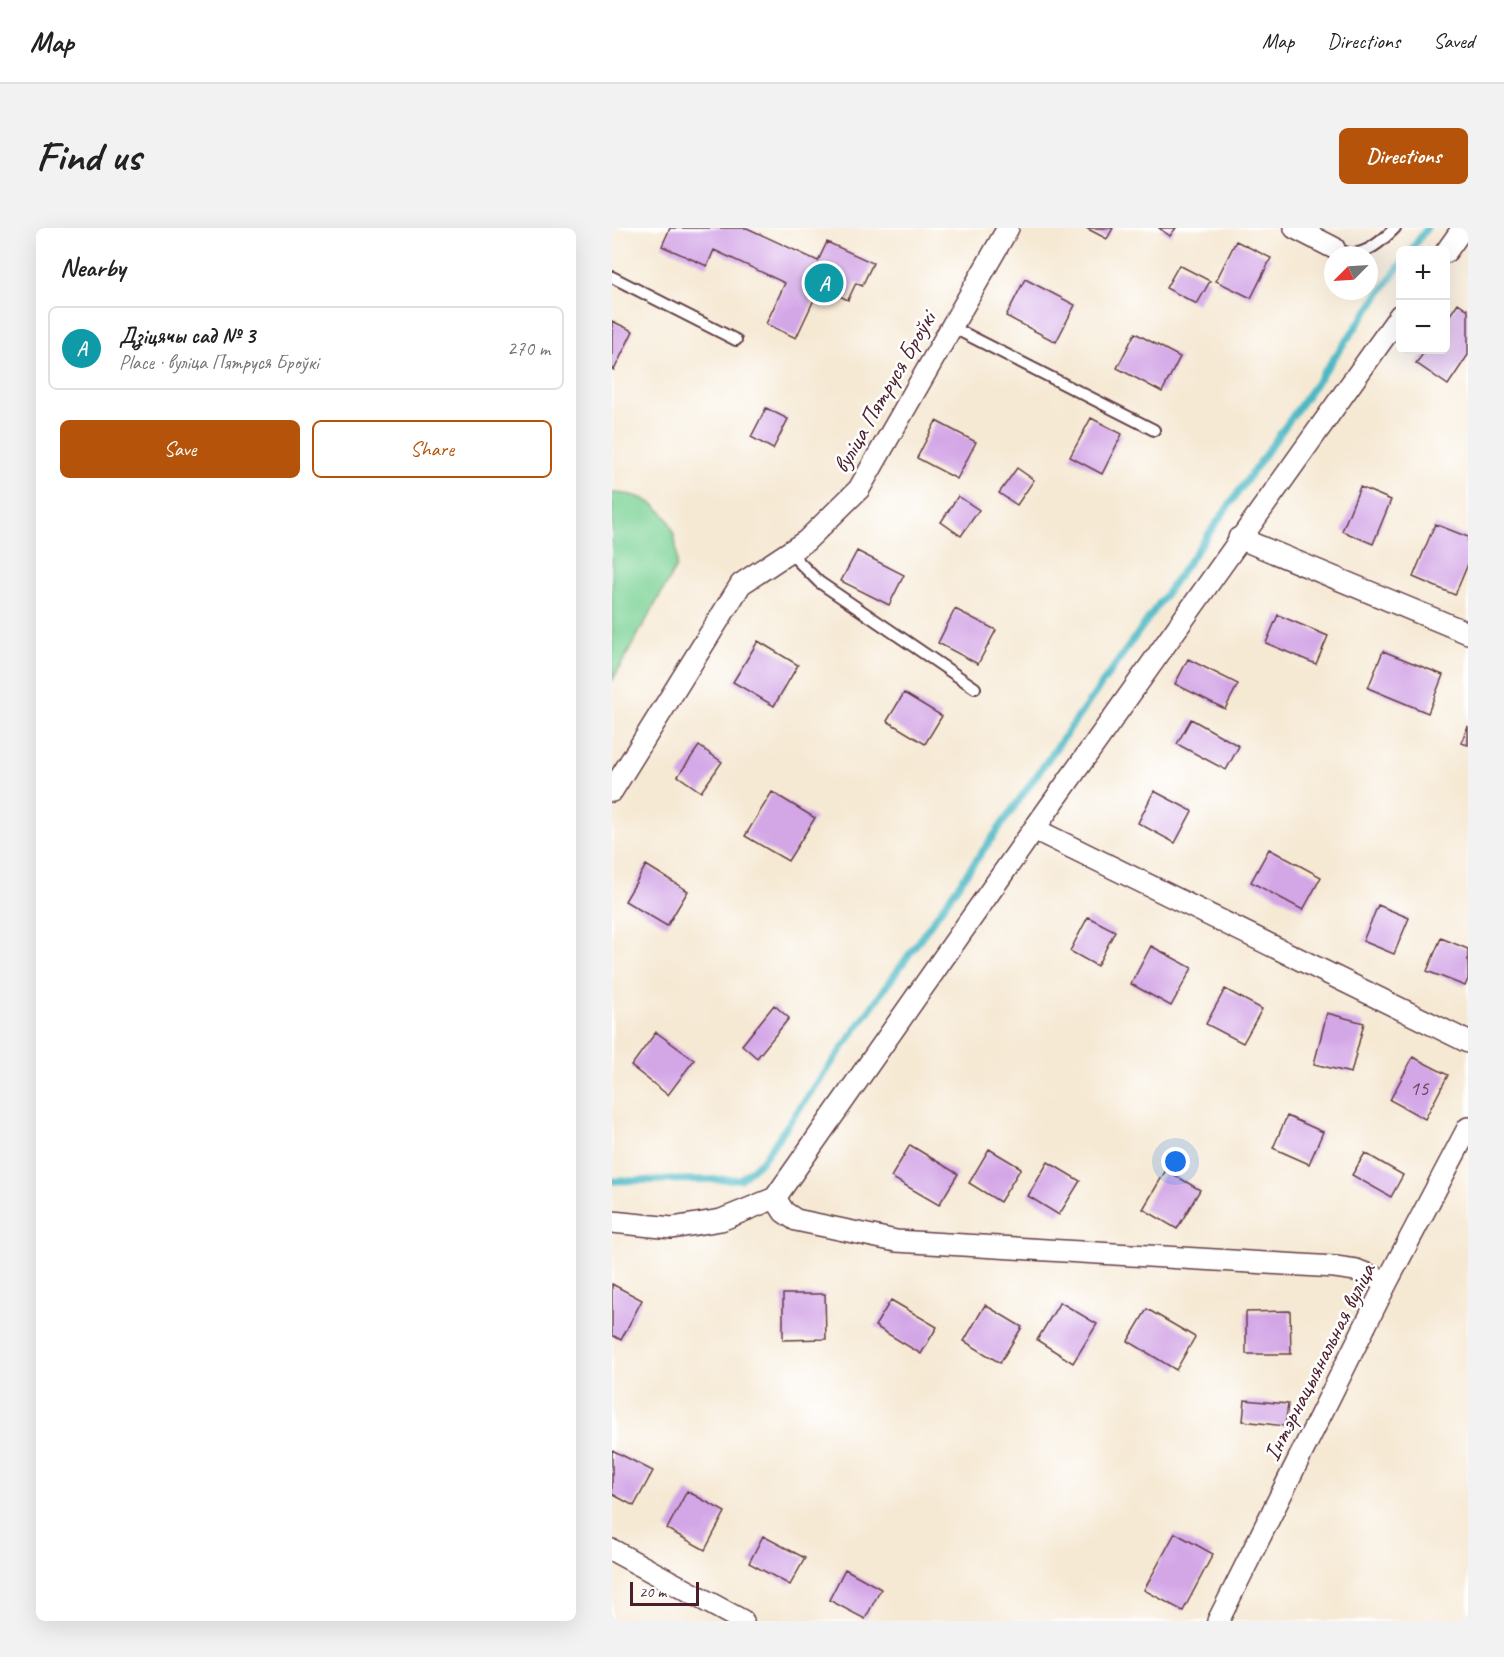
<!DOCTYPE html>
<html lang="en">
<head>
<meta charset="utf-8">
<style>
	body { margin:0; font-family:Caveat,sans-serif; background:#f2f2f2; color:#222 }
	.controls { position:absolute; right:18px; top:18px; display:grid; overflow:hidden; border-radius:9px; box-shadow:0 6px 24px #0002 }
	.controls button { width:54px; height:54px; display:grid; place-items:center; padding:0; border:0; border-bottom:2px solid #e0e0e0; background:#fff; color:#222; font:30px sans-serif }
	.compass { position:absolute; left:712px; top:18px; width:54px; height:54px; border-radius:50%; background:#fff; box-shadow:0 6px 24px #0002; rotate:246deg }
	.scale { position:absolute; left:18px; bottom:15px; width:69px; box-sizing:border-box; padding-left:6px; border:3px solid #4a1f2b; border-top:0; font-size:16px; line-height:21px; white-space:nowrap; color:#4a1f2b; -webkit-text-stroke:4px #fff; paint-order:stroke }
	.you { position:absolute; left:564px; top:934px; width:21px; height:21px; margin:-15px; border:4px solid #fff; border-radius:50%; background:#1a73e8; box-shadow:0 0 0 9px #1a73e833 }
	.badge { display:grid; place-items:center; width:39px; height:39px; border-radius:50%; background:#b45309; color:#fff; font-size:20px; font-weight:700 }
	.pin { position:absolute; translate:-50% -50%; border:3px solid #fff; box-shadow:0 2px 6px #0006 }
	.list { margin:0; padding:0; list-style:none }
	h2 { display:flex; justify-content:space-between; align-items:center; height:78px; margin:0; padding:0 24px; font-size:26px }
	h2 small { font-size:20px; font-weight:400; color:#767676 }
	.list li { display:grid; grid-template-columns:39px 1fr auto; gap:18px; align-items:center; box-sizing:border-box; height:84px; margin:0 12px 12px; padding:0 12px; border:2px solid #e0e0e0; border-radius:9px }
	.list b { display:block; font-size:22px; white-space:nowrap }
	.list p { margin:0; font-size:20px; white-space:nowrap; color:#767676 }
	.list em { font-size:20px; font-style:normal; color:#767676 }
	.actions { display:flex; gap:12px; padding:18px 24px }
	.actions a { flex:1; padding:14px 0; border:2px solid #b45309; border-radius:9px; text-align:center; font-size:21px; color:#b45309 }
	.actions .main { background:#b45309; color:#fff }
	.map { position:relative; flex:none; width:856px; height:1393px; overflow:hidden; border-radius:9px }
	header { display:flex; align-items:center; gap:36px; box-sizing:border-box; height:84px; padding:0 30px; background:#fff; border-bottom:2px solid #e0e0e0 }
	header strong { font-size:28px }
	nav { display:flex; gap:33px; margin-inline-start:auto; font-size:21px }
	.intro { display:flex; align-items:center; justify-content:space-between; box-sizing:border-box; height:144px; padding:0 36px }
	h1 { margin:0; font-size:42px }
	.button { padding:15px 27px; border-radius:9px; background:#b45309; color:#fff; font-size:21px; font-weight:700 }
	main { display:flex; gap:36px; padding:0 36px }
	aside { flex:1; background:#fff; border-radius:9px; box-shadow:0 6px 24px #0002 }
	.map>svg:first-child { display:block }
</style>
</head>
<body>
<header>
<strong>Map</strong>
<nav><a>Map</a><a>Directions</a><a>Saved</a></nav>
</header>
<div class="intro"><h1>Find us</h1><a class="button">Directions</a></div>
<main>
<aside>
<h2>Nearby<small></small></h2>
<ul class="list">
<li><span class="badge" style="background:#0f9aa8">A</span><div><b>Дзіцячы сад № 3</b><p>Place · вуліца Пятруся Броўкі</p></div><em>270 m</em></li>
</ul>
<div class="actions"><a class="main">Save</a><a>Share</a></div>
</aside>
<div class="map">
<svg width="856" height="1393" viewBox="0 0 856 1393">
	<rect width="100%" height="100%" fill="#fff"/>
	<filter id="ink" filterUnits="userSpaceOnUse"><feTurbulence type="fractalNoise" baseFrequency=".0167" numOctaves="2"/><feDisplacementMap in="SourceGraphic" scale="12" xChannelSelector="R" yChannelSelector="G"/><feConvolveMatrix kernelMatrix="1 2 1 2 8 2 1 2 1" color-interpolation-filters="sRGB"/></filter>
	<filter id="wash" filterUnits="userSpaceOnUse"><feTurbulence type="fractalNoise" baseFrequency=".008" numOctaves="4" result="noise"/><feDisplacementMap in="SourceGraphic" scale="24" xChannelSelector="R" yChannelSelector="G"/><feGaussianBlur stdDeviation="1.35" result="paint"/><feColorMatrix in="noise" values="0 0 0 0 0 0 0 0 0 0 0 0 0 0 0 0 0 1.4 0 .05"/><feComposite in="paint" operator="in"/></filter>
	<g filter="url(#wash)">
		<rect width="100%" height="100%" fill="#f6e9d4"/>
		<!-- green -->
		<path fill="#7dd396" stroke="#647960" stroke-width="1.5" d="M0,265C47,266 68,293 64,339L0,453Z"/>
		<g fill="none" stroke-linecap="round" stroke-linejoin="round">
			<!-- stream -->
			<path stroke="#4ab8c4" stroke-width="7" d="M799,22L815,0
				M0,953L128,951L150,933L788,37"/>
		</g>
		<g id="blocks">
			<!-- building -->
			<path fill="#d3a6e6" d="M58,0H135L206,33L215,14L261,35L250,58L244,55L236,72L208,59L184,110L154,96L173,55L102,22L95,38L50,18Z
				M474,0H501L495,11Z
				M547,0H564L558,8Z
				M624,13L659,30L639,70L604,53Z
				M567,37L598,53L585,76L554,60Z
				M413,51L463,77L444,114L394,88Z
				M846,75L856,82V127L836,157L804,135L814,122H834V93Z
				M0,93L21,103L2,142L0,141Z
				M523,105L568,129L550,164L505,140Z
				M154,180L176,191L161,221L139,209Z
				M479,190L510,206L490,246L458,229Z
				M324,193L364,214L345,251L305,230Z
				M405,240L422,252L405,277L387,265Z
				M748,259L779,272L761,316L730,303Z
				M346,268L367,282L349,308L329,294Z
				M823,296L856,309V336L843,367L801,349Z
				M245,323L292,347L277,377L229,353Z
				M343,381L384,402L366,436L326,415Z
				M666,387L716,408L704,436L654,415Z
				M146,413L186,437L162,478L121,454Z
				M771,423L831,447L816,485L756,460Z
				M576,431L626,456L613,481L563,456Z
				M292,465L330,488L313,516L275,493Z
				M579,491L627,518L614,542L565,516Z
				M856,498V517L849,515Z
				M87,518L110,534L89,564L66,548Z
				M542,563L580,583L563,615L526,595Z
				M160,564L203,590L176,633L133,608Z
				M657,621L709,649L691,682L639,654Z
				M34,637L76,663L55,698L13,673Z
				M766,677L797,690L782,726L751,713Z
				M476,689L503,703L485,738L458,723Z
				M829,710L856,721V751L853,758L815,743Z
				M539,718L580,740L559,778L519,756Z
				M613,761L650,781L631,815L594,796Z
				M162,777L177,790L145,830L130,817Z
				M715,785L752,795L739,845L702,836Z
				M44,804L82,832L56,867L19,838Z
				M801,829L836,847L813,891L778,872Z
				M675,888L711,904L697,936L661,920Z
				M298,917L346,946L327,977L279,949Z
				M377,921L409,940L388,974L357,955Z
				M753,925L791,947L779,969L740,947Z
				M436,934L468,953L447,987L416,968Z
				M554,942L588,962L565,1001L531,981Z
				M0,1056L30,1072L9,1112L0,1107Z
				M171,1066H213L214,1111L171,1112Z
				M279,1072L325,1099L309,1126L263,1098Z
				M448,1074L485,1096L461,1135L425,1112Z
				M373,1077L410,1099L388,1135L352,1113Z
				M535,1081L583,1109L564,1142L516,1113Z
				M678,1083L679,1126H634V1084Z
				M633,1172L676,1176L673,1198L631,1193Z
				M0,1222L41,1243L22,1278L0,1266Z
				M75,1263L113,1284L93,1322L55,1301Z
				M563,1305L601,1326L571,1383L532,1362Z
				M151,1308L193,1330L178,1357L137,1335Z
				M233,1341L269,1361L253,1391L217,1372Z"/>
		</g>
	</g>
	<g filter="url(#ink)">
		<use href="#blocks" fill-opacity="0" stroke="#643d44" stroke-width="1.5"/>
		<g fill="none" stroke-linecap="round" stroke-linejoin="round">
			<defs>
				<path id="service" d="M722,20C727,22 732,24 736,25C753,29 772,11 783,0
					M0,49L124,112
					M340,99L542,202
					M177,324L207,354L363,460"/>
				<path id="minor" d="M683,0L722,20
					M834,24L851,0
					M627,310L856,405
					M0,563L129,356L194,313L247,261L396,0
					M422,601L856,814
					M163,970L172,984L184,992L284,1013L723,1039L744,1042L775,1054
					M0,994L60,1000L109,992L163,970L422,601L788,87
					M0,1322L131,1393
					M606,1393L775,1054L856,900"/>
			</defs>
			<!-- service casing -->
			<use href="#service" stroke="#643d44" stroke-width="14"/>
			<!-- minor casing -->
			<use href="#minor" stroke="#643d44" stroke-width="24"/>
			<!-- service -->
			<use href="#service" stroke="#fff" stroke-width="10"/>
			<!-- minor -->
			<use href="#minor" stroke="#fff" stroke-width="21"/>
		</g>
	</g>
	<g text-anchor="middle" dominant-baseline="central" stroke-width="5" stroke-linejoin="round" paint-order="stroke">
		<!-- number labels -->
		<g font-size="21" fill="#6c415a">
			<text x="807" y="860">15</text>
		</g>
		<!-- street labels -->
		<g font-size="24" fill="#4a1f2b" stroke="#fff">
			<text transform="translate(272 164) rotate(-60)">вуліца Пятруся Броўкі</text>
			<text transform="translate(707 1134) rotate(-63)">Інтэрнацыянальная вуліца</text>
		</g>
	</g>
</svg>
<div class="controls">
<button>+</button>
<button>−</button>
</div>
<svg class="compass" viewBox="-18 -18 36 36"><path d="M0-13l5 13h-10z" fill="#e53935"/><path d="M0 13l5-13h-10z" fill="#767676"/></svg>
<div class="scale">20 m</div>
<div class="you"></div>
<div class="pin badge" style="left:212px;top:55px;background:#0f9aa8">A</div>
</div>
</main>
</body>
</html>
